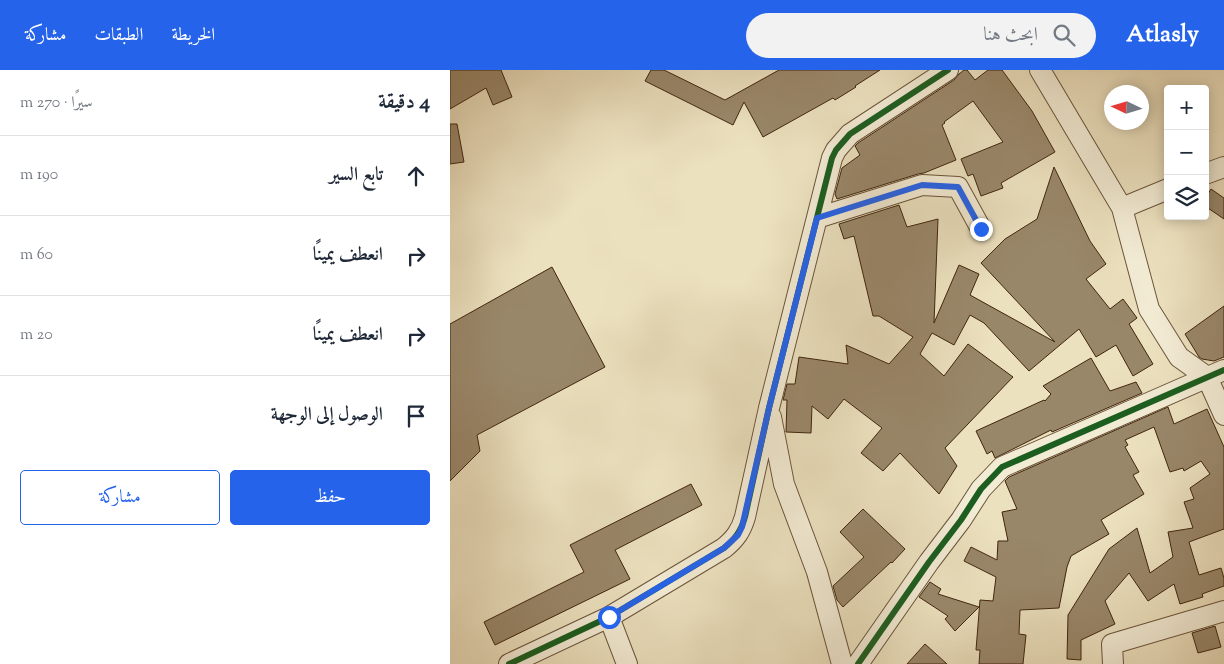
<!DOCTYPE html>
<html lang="ar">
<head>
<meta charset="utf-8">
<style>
	body { margin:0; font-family:"Sorts Mill Goudy",Amiri,serif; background:#f2f2f3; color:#1f2937; direction:rtl }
	.controls { position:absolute; right:15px; top:15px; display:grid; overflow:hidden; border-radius:5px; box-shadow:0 2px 12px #0003 }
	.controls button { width:45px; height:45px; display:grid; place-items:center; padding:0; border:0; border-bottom:1px solid #e0e1e3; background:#fff; color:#1f2937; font:25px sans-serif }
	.compass { position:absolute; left:654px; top:15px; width:45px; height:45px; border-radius:50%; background:#fff; box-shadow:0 2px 12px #0003; rotate:274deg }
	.stop { position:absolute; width:15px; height:15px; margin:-11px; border:4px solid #2563eb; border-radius:50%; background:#fff }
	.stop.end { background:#2563eb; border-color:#fff; box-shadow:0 1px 5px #0008 }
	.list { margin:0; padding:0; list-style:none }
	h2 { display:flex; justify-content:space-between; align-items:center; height:65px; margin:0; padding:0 20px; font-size:21px }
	h2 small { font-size:16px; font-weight:400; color:#747a83 }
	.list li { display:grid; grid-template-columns:32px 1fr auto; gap:15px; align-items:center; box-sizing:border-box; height:80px; padding:0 20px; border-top:1px solid #e0e1e3 }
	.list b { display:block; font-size:19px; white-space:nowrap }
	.list em { font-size:16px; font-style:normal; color:#747a83 }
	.actions { display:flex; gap:10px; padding:15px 20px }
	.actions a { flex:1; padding:11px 0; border:1px solid #2563eb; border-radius:5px; text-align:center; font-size:18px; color:#2563eb }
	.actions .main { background:#2563eb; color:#fff }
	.icon { flex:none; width:28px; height:28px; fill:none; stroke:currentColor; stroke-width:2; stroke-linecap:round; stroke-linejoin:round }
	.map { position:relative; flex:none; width:774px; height:594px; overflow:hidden; direction:ltr }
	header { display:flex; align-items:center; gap:30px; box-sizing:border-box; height:70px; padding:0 25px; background:#2563eb; color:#fff }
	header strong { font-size:24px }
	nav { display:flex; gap:28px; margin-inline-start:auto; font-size:18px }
	.search { width:350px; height:45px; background:#f2f2f3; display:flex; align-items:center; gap:12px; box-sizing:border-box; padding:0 18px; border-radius:28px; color:#747a83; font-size:19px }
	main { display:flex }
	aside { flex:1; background:#fff }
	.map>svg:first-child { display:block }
</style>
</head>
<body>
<header>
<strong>Atlasly</strong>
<div class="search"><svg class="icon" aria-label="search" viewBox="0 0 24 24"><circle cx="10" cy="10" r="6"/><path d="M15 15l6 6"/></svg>ابحث هنا</div>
<nav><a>الخريطة</a><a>الطبقات</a><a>مشاركة</a></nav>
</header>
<main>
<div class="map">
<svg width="774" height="594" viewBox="0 0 774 594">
	<rect width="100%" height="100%" fill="#ece1bf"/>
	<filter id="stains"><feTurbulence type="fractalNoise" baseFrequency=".004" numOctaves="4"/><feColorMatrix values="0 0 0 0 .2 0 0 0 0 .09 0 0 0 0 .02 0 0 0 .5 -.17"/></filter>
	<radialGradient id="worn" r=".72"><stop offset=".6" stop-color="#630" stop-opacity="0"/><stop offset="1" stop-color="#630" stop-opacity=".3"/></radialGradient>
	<!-- building -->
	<path fill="#99876a" stroke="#40250e" d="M0,0H51L62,27L43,35L36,18L0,39Z
		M201,0H214L275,30L329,0H430L405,16L406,17L385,30L383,28L313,67L294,32L283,55L195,11Z
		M514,0H517L525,10L538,0H552L582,41L605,82L551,113L553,118L531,126L523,104L518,106L511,89L553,72L523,31L494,52L495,53L492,55L506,90L474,103L468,104L387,129L385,124L392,98L410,85L405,76L408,73L504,10L509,4Z
		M0,54H7L14,92L0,94Z
		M604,97L640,171L656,194L636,209L660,239L673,229L687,248L679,254L703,294L683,306L666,275L646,287L629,259L579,301L534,253L520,245L504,275L482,263L470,284L494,306L518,274L563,307L495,378L507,396L489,424L450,383L433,401L411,383L432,358L394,329L378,349L362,336L361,363L336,362L337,330H333L337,314H345L349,287L398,294L396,275L439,294L463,267L429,246H423L404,166L394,169L389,154L449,135L457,157L488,149L484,253L509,195L529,204L520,225L605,272L531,193L555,169L587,149Z
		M761,119L774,128V149L755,136V129Z
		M102,197L155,297L27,365L30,381L0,411V254Z
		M774,236V287L764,291L752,289L749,287L735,264Z
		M641,288L660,321L686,312L692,323L602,362L601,360L545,388L542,381L537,384L526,361L594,330L595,331L601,324L593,316Z
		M718,337L724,354L757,339L774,377V459L739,472L749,505L771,498L774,508V516L752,524L753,527L730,534L724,514L698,531L679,503L655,531L665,554L631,570V590L617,589L618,545L659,479L687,458L700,503L723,487L718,462L743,458L734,432L744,429L740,418L760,404L751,391L734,401L733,398L720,402L704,357L675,370L678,375L675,377L689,402L683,405L694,424L651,450L659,464L621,486L617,497L609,538L570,540L569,564L576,565L573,594H529L530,580H526L530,530L543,531L546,507L514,491L521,477L547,490L548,471H558L552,442L567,439L555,411L559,407Z
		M241,414L252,435L165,480L180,509L45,575L34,552L134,502L120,475Z
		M413,439L455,479L442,493L441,492L393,537L387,530L383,516L414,487L390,462Z
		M480,512L491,519L488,524L529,537L505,561L495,549L498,546L469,527Z
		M765,556L771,577L748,583L742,563Z
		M475,574L497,594H457Z"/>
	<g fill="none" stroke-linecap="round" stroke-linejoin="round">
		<defs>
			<path id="minor" d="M590,0L672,138L699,239L729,287L757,307L774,345
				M755,104L774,97
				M672,138L718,119
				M367,148L472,115L508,117L531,159
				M321,347L334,414L367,502L392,594
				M159,547L177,594
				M59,594L159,547L274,478C285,469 291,461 295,447L319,338L382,88L386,80L400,64L498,0
				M408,594L479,492L511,450L531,419L552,397L774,300
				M663,594L662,574L774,541"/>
		</defs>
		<!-- minor casing -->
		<use href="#minor" stroke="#6b543a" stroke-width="22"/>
		<!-- minor -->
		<use href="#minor" stroke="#f3ecd5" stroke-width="20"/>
		<defs>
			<path id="cycleway" d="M59,594L159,547L274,478C285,469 291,461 295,447L319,338L382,88L386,80L400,64L498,0
				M408,594L479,492L511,450L531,419L552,397L774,300"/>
		</defs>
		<!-- cycleway casing -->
		<use href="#cycleway" stroke="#f3ecd5" stroke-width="9"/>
		<!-- cycleway -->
		<use href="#cycleway" stroke="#1b5e20" stroke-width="6"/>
	</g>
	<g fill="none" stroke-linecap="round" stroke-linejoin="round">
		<!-- route -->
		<path stroke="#2563eb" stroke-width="6" d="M159,547L274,478L288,465L292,457L319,338L367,148L472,115L508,117L531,159"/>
	</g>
	<rect width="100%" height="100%" filter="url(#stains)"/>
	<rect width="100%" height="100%" fill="url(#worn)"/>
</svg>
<div class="controls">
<button>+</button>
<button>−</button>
<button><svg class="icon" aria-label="layers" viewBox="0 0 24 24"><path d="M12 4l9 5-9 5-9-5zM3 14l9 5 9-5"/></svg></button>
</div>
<svg class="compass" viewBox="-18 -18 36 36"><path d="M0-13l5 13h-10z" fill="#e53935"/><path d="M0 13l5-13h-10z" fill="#747a83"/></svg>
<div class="stop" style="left:159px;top:547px"></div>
<div class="stop end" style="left:531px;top:159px"></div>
</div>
<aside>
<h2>4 دقيقة<small>سيرًا · 270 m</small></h2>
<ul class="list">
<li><svg class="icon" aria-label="ahead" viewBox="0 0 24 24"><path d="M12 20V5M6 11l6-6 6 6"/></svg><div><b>تابع السير</b></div><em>190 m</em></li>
<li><svg class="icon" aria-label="right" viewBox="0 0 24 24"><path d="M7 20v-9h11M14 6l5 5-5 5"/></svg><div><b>انعطف يمينًا</b></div><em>60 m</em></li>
<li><svg class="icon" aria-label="right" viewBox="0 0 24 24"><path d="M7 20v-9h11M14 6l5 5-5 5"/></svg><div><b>انعطف يمينًا</b></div><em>20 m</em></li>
<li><svg class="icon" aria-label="arrive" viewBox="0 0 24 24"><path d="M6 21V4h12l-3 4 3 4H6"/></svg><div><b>الوصول إلى الوجهة</b></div></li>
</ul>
<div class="actions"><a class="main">حفظ</a><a>مشاركة</a></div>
</aside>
</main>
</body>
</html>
